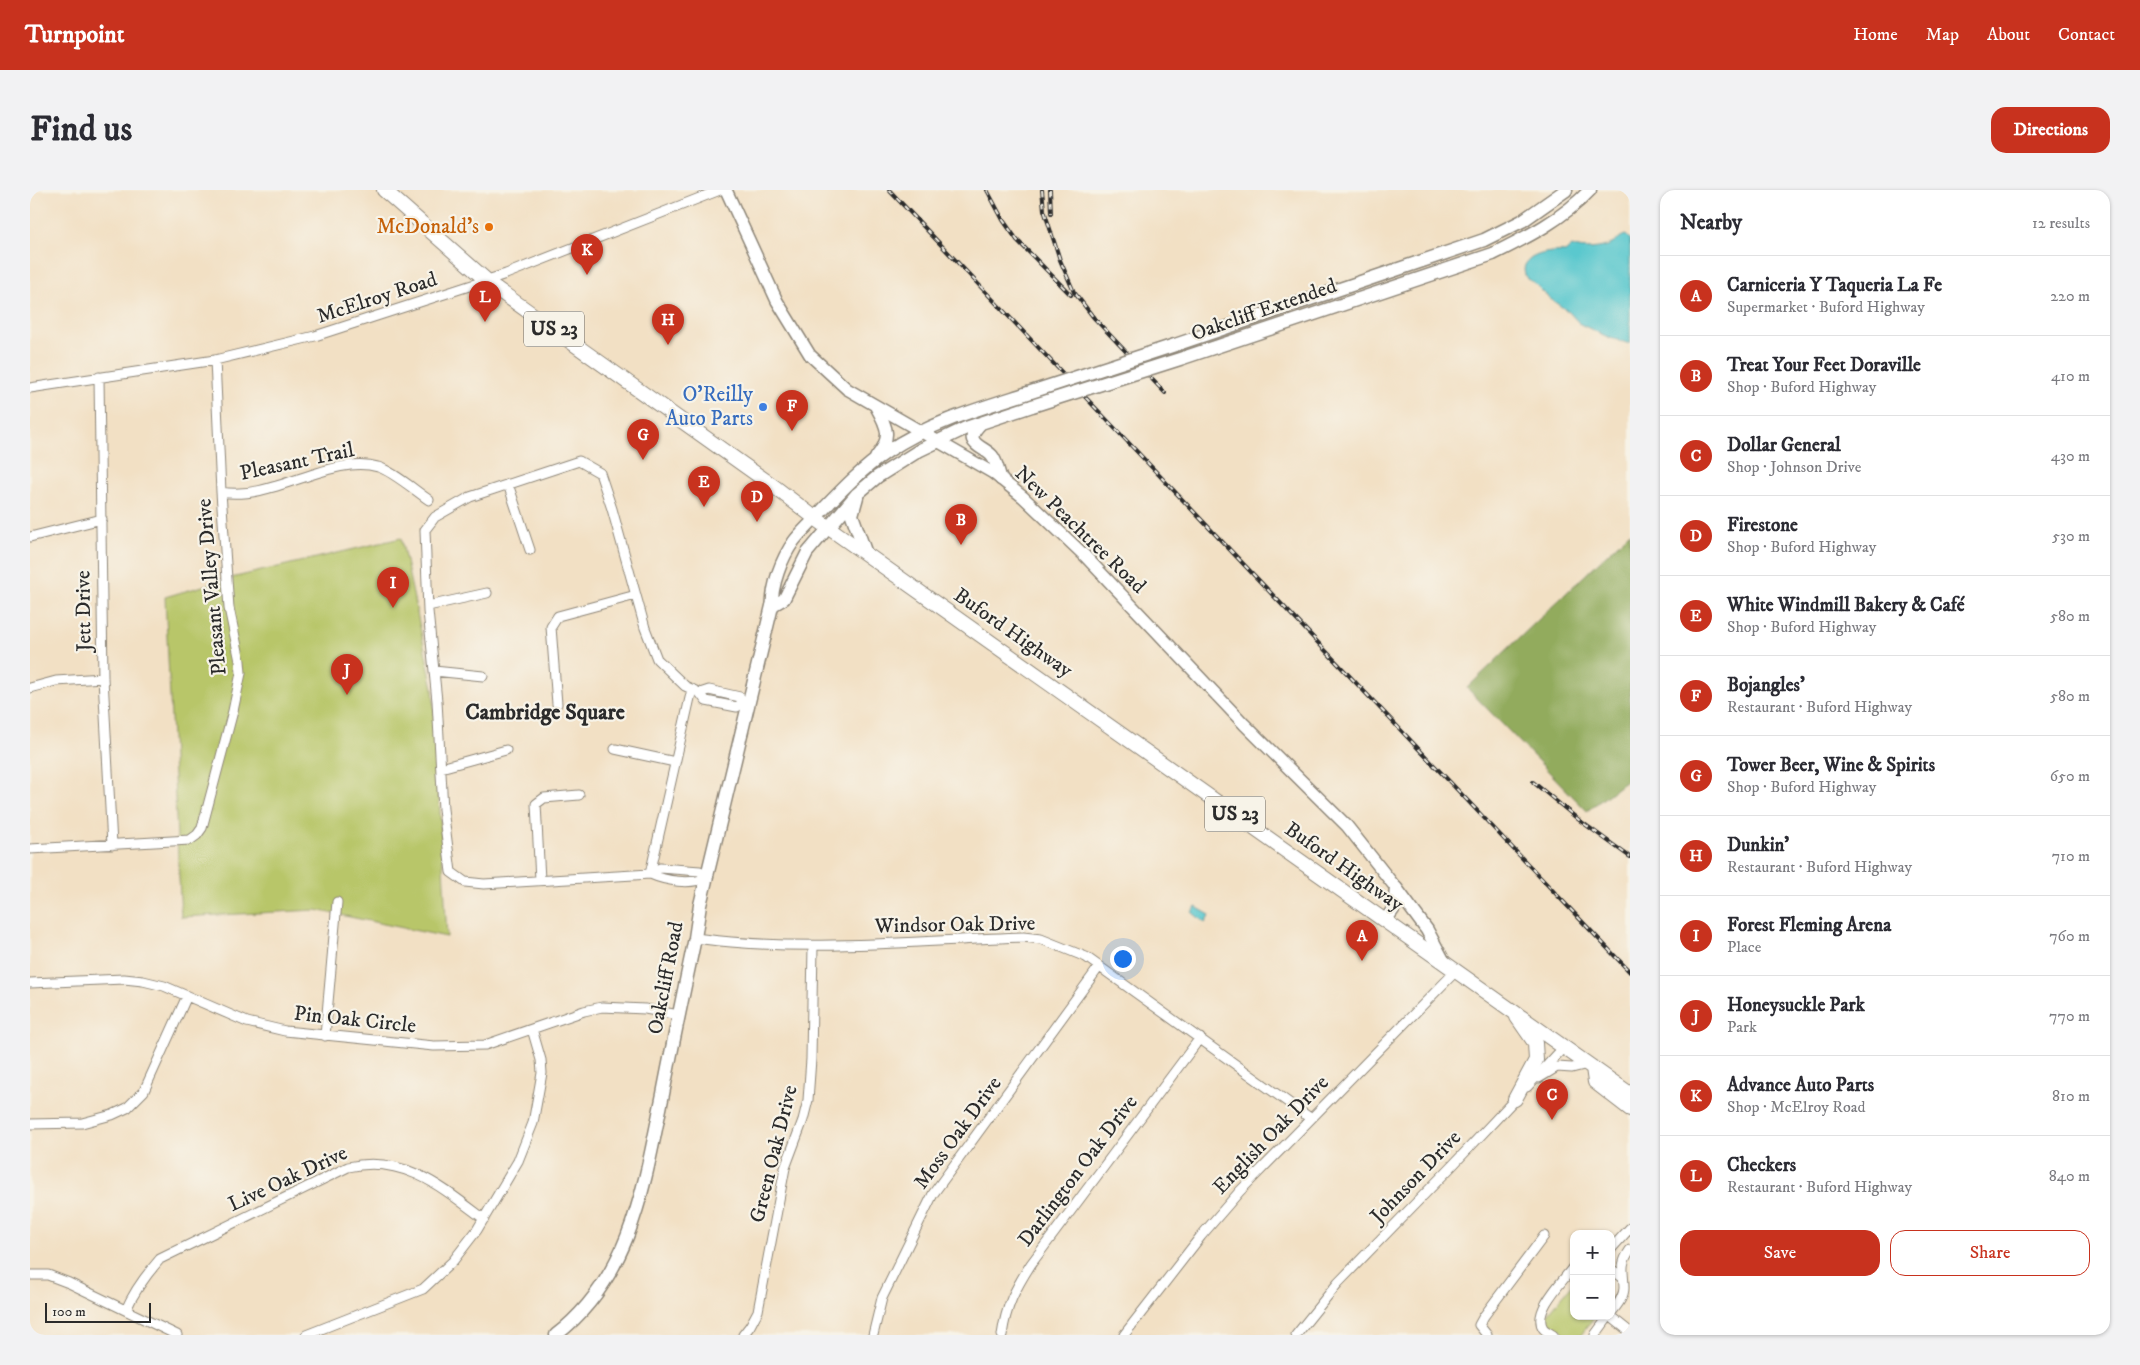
<!DOCTYPE html>
<html lang="en">
<head>
<meta charset="utf-8">
<style>
	body { margin:0; font-family:"IM FELL DW Pica",serif; background:#f2f2f3; color:#2b2b33 }
	.controls { position:absolute; right:15px; bottom:15px; display:grid; overflow:hidden; border-radius:10px; box-shadow:0 1px 4px #0004 }
	.controls button { width:45px; height:45px; display:grid; place-items:center; padding:0; border:0; border-bottom:1px solid #e1e1e2; background:#fff; color:#2b2b33; font:25px sans-serif }
	.scale { position:absolute; left:15px; bottom:12px; width:106px; box-sizing:border-box; padding-left:5px; border:2px solid #2b2b2b; border-top:0; font-size:14px; line-height:18px; white-space:nowrap; color:#2b2b2b; -webkit-text-stroke:4px #f7f3e8; paint-order:stroke }
	.you { position:absolute; left:1092px; top:768px; width:18px; height:18px; margin:-12px; border:4px solid #fff; border-radius:50%; background:#1a73e8; box-shadow:0 0 0 8px #1a73e833 }
	.badge { display:grid; place-items:center; width:32px; height:32px; border-radius:50%; background:#c8321e; color:#fff; font-size:16px; font-weight:700 }
	.pin { position:absolute; translate:-50% -41px; filter:drop-shadow(0 1px 2px #0008) }
	.pin::after { content:''; position:absolute; top:26px; width:18px; height:15px; background:inherit; clip-path:polygon(0 0,100% 0,50% 100%) }
	.list { margin:0; padding:0; list-style:none }
	h2 { display:flex; justify-content:space-between; align-items:center; height:65px; margin:0; padding:0 20px; font-size:21px }
	h2 small { font-size:16px; font-weight:400; color:#7c7c81 }
	.list li { display:grid; grid-template-columns:32px 1fr auto; gap:15px; align-items:center; box-sizing:border-box; height:80px; padding:0 20px; border-top:1px solid #e1e1e2 }
	.list b { display:block; font-size:19px; white-space:nowrap }
	.list p { margin:0; font-size:16px; white-space:nowrap; color:#7c7c81 }
	.list em { font-size:16px; font-style:normal; color:#7c7c81 }
	.actions { display:flex; gap:10px; padding:15px 20px }
	.actions a { flex:1; padding:11px 0; border:1px solid #c8321e; border-radius:15px; text-align:center; font-size:18px; color:#c8321e }
	.actions .main { background:#c8321e; color:#fff }
	.map { position:relative; flex:none; width:1600px; height:1145px; overflow:hidden; border-radius:15px }
	header { display:flex; align-items:center; gap:30px; box-sizing:border-box; height:70px; padding:0 25px; background:#c8321e; color:#fff }
	header strong { font-size:24px }
	nav { display:flex; gap:28px; margin-inline-start:auto; font-size:18px }
	.intro { display:flex; align-items:center; justify-content:space-between; box-sizing:border-box; height:120px; padding:0 30px }
	h1 { margin:0; font-size:35px }
	.button { padding:12px 22px; border-radius:15px; background:#c8321e; color:#fff; font-size:18px; font-weight:700 }
	main { display:flex; gap:30px; padding:0 30px }
	aside { flex:1; background:#fff; border-radius:15px; box-shadow:0 1px 4px #0004 }
	.map>svg:first-child { display:block }
</style>
</head>
<body>
<header>
<strong>Turnpoint</strong>
<nav><a>Home</a><a>Map</a><a>About</a><a>Contact</a></nav>
</header>
<div class="intro"><h1>Find us</h1><a class="button">Directions</a></div>
<main>
<div class="map">
<svg width="1600" height="1145" viewBox="0 0 1600 1145">
	<rect width="100%" height="100%" fill="#f7f3e8"/>
	<filter id="ink" filterUnits="userSpaceOnUse"><feTurbulence type="fractalNoise" baseFrequency=".02" numOctaves="2"/><feDisplacementMap in="SourceGraphic" scale="10" xChannelSelector="R" yChannelSelector="G"/><feConvolveMatrix kernelMatrix="1 2 1 2 8 2 1 2 1" color-interpolation-filters="sRGB"/></filter>
	<filter id="wash" filterUnits="userSpaceOnUse"><feTurbulence type="fractalNoise" baseFrequency=".0096" numOctaves="4" result="noise"/><feDisplacementMap in="SourceGraphic" scale="20" xChannelSelector="R" yChannelSelector="G"/><feGaussianBlur stdDeviation="1.12" result="paint"/><feColorMatrix in="noise" values="0 0 0 0 0 0 0 0 0 0 0 0 0 0 0 0 0 1.4 0 .05"/><feComposite in="paint" operator="in"/></filter>
	<g filter="url(#wash)">
		<rect width="100%" height="100%" fill="#f2e0c4"/>
		<!-- green -->
		<path fill="#b8c669" stroke="#72784a" d="M371,348L403,498L417,747L286,720L151,727L135,407L197,389Z
			M1544,1092V1126H1565L1551,1145H1534L1514,1129Z"/>
		<!-- forest -->
		<path fill="#92ab5d" stroke="#5e6b44" d="M1600,342V588L1557,621L1437,498Z"/>
		<!-- water -->
		<path fill="#5ac8ce" stroke="#427a7c" d="M1596,45L1600,49V154L1578,147L1550,134L1539,122L1519,108L1503,92L1497,89C1484,66 1519,60 1535,62L1542,56C1553,61 1571,59 1582,54C1588,51 1589,46 1596,45Z
			M1166,717L1180,725L1175,733L1162,722Z"/>
	</g>
	<g filter="url(#ink)">
		<g fill="none" stroke-linecap="round" stroke-linejoin="round">
			<defs>
				<path id="minor" d="M69,187L73,488L82,655
					M0,198L185,170L285,146L476,84L690,0
					M478,294L500,360
					M191,302C242,312 302,263 348,277C361,280 387,302 399,310
					M0,347L72,329
					M398,416L457,403
					M404,481L453,486
					M0,498L26,491L73,488
					M670,503L679,500L710,507L712,513
					M527,514L521,437L528,426L606,405
					M585,559L645,572
					M411,578L476,560
					M0,659L160,650L167,645L172,638L203,521L211,483L210,471L199,418L191,302L185,170
					M620,684L630,678L670,681L676,688C660,695 636,691 620,684L454,694L435,692L421,682L413,619L407,511L398,421L395,340L405,327L440,307L549,271L570,283L582,319L615,438L627,469L655,496L670,503L676,511L707,517L712,513L718,514
					M620,684L662,499
					M510,690L506,614L514,608L549,605
					M665,748C774,763 884,751 993,747L1011,749L1056,767L1280,928
					M0,793L94,789L113,791L134,796L217,832L255,841L404,856L455,855L554,821L572,817L615,819L649,825
					M295,846L307,712
					M1509,888L1527,877L1542,878L1558,874
					M1497,897L1534,857
					M0,934L52,933L82,925L97,918L114,901L157,806
					M1581,1059L1600,1038
					M1581,1079L1592,1087
					M0,1085H18L39,1093L147,1145
					M96,1120C104,1101 116,1085 130,1069L318,977C374,964 413,998 454,1029
					M1581,1123C1587,1115 1594,1107 1594,1098C1594,1081 1589,1076 1600,1060
					M1580,1126L1600,1142
					M276,1145L393,1099L423,1071L447,1040L488,971L503,933L512,883L511,870L502,839
					M713,1145L720,1136L728,1121L755,978L773,930L778,910L781,869L783,756
					M843,1145L852,1108L903,1004L1069,777
					M972,1145C976,1116 985,1099 1001,1074L1170,848
					M1094,1145L1171,1046L1210,1001L1427,780
					M1266,1145L1308,1093L1421,977L1488,906
					M1457,1145L1449,1135L1454,1126L1514,1046
					M1523,1145C1520,1143 1515,1141 1513,1138C1502,1121 1534,1090 1544,1076
					M1565,1145L1579,1126"/>
				<path id="tertiary" d="M696,0L747,111L780,165L817,199L963,283L993,307L1055,366L1214,534L1317,636L1366,698
					M846,217C858,238 862,248 846,267
					M742,416C742,395 751,369 764,351C770,343 779,335 785,328
					M742,416L754,409L777,363L799,337"/>
				<path id="secondary" d="M1145,155L1454,50L1492,31L1536,0
					M1153,168L1463,64C1497,47 1533,29 1560,0
					M951,233C930,254 954,256 962,266C967,272 968,283 971,289
					M827,307L822,325L836,364
					M785,328C808,304 830,280 858,261C899,233 948,219 995,204
					M799,337L827,304L847,287L890,260L936,238L1002,216
					M1366,698L1397,740L1414,772
					M1355,731L1364,718L1366,698
					M526,1145C602,1087 615,991 633,904C643,852 654,800 665,748L670,715L742,416"/>
				<path id="primary" d="M354,0L464,97L746,298L785,328L1600,904
					M1563,878L1565,892L1600,919
					M1485,909L1506,870L1505,853L1487,827"/>
			</defs>
			<!-- minor casing -->
			<use href="#minor" stroke="#8e8678" stroke-width="11"/>
			<!-- tertiary casing -->
			<use href="#tertiary" stroke="#8e8678" stroke-width="14"/>
			<!-- secondary casing -->
			<use href="#secondary" stroke="#8e8678" stroke-width="15"/>
			<!-- primary casing -->
			<use href="#primary" stroke="#8e8678" stroke-width="16"/>
			<!-- minor -->
			<use href="#minor" stroke="#fff" stroke-width="9"/>
			<!-- tertiary -->
			<use href="#tertiary" stroke="#fff" stroke-width="11"/>
			<!-- secondary -->
			<use href="#secondary" stroke="#fff" stroke-width="12"/>
			<!-- primary -->
			<use href="#primary" stroke="#fff" stroke-width="14"/>
			<defs>
				<path id="rail" d="M859,0L1600,782
					M957,0L973,30L987,50L1041,105
					M1012,0L1014,20L1030,70L1044,102L1064,128L1135,203
					M1020,0L1021,23
					M1503,592L1549,630L1600,667"/>
			</defs>
			<!-- rail casing -->
			<use href="#rail" stroke="#2b2b2b" stroke-width="4"/>
			<!-- rail -->
			<use href="#rail" stroke="#f7f3e8" stroke-width="2" stroke-dasharray="5.5" stroke-linecap="butt"/>
			<defs>
				<path id="secondary-bridge" d="M995,204L1145,155
					M1002,216L1153,168"/>
			</defs>
			<!-- secondary-bridge casing -->
			<use href="#secondary-bridge" stroke="#8e8678" stroke-width="15" stroke-linecap="butt"/>
			<!-- secondary-bridge -->
			<use href="#secondary-bridge" stroke="#fff" stroke-width="12"/>
		</g>
	</g>
	<!-- markers -->
	<circle fill="#e8710a" stroke="#f7f3e8" stroke-width="2" cx="459" cy="37" r="5"/>
	<circle fill="#3f7fe0" stroke="#f7f3e8" stroke-width="2" cx="733" cy="217" r="5"/>
	<g text-anchor="middle" dominant-baseline="central" stroke-width="4.5" stroke-linejoin="round" paint-order="stroke">
		<!-- shield labels -->
		<g fill="#f7f3e8" stroke="#686764" stroke-width="1">
			<rect x="494" y="121.5" width="60" height="35" rx="4"/>
			<rect x="1175" y="606.5" width="60" height="35" rx="4"/>
		</g>
		<g font-size="20" font-weight="bold" fill="#2b2b2b">
			<text x="524" y="139">US 23</text>
			<text x="1205" y="624">US 23</text>
		</g>
		<!-- food labels -->
		<g font-size="21" fill="#c56008" stroke="#f7f3e8" text-anchor="end">
			<text x="449" y="37">McDonald's</text>
		</g>
		<!-- street labels -->
		<g font-size="21" fill="#2b2b2b" stroke="#f7f3e8">
			<text transform="translate(347 108) rotate(-18)">McElroy Road</text>
			<text transform="translate(1234 120) rotate(-19)">Oakcliff Extended</text>
			<text transform="translate(267 272) rotate(-12)">Pleasant Trail</text>
			<text transform="translate(1050 340) rotate(44)">New Peachtree Road</text>
			<text transform="translate(182 397) rotate(-95)">Pleasant Valley Drive</text>
			<text transform="translate(54 421) rotate(-91)">Jett Drive</text>
			<text transform="translate(983 443) rotate(35)">Buford Highway</text>
			<text transform="translate(1314 677) rotate(35)">Buford Highway</text>
			<text transform="translate(925 735) rotate(-1)">Windsor Oak Drive</text>
			<text transform="translate(636 788) rotate(-79)">Oakcliff Road</text>
			<text transform="translate(325 830) rotate(6)">Pin Oak Circle</text>
			<text transform="translate(928 943) rotate(-54)">Moss Oak Drive</text>
			<text transform="translate(1241 945) rotate(-46)">English Oak Drive</text>
			<text transform="translate(744 964) rotate(-76)">Green Oak Drive</text>
			<text transform="translate(1048 981) rotate(-53)">Darlington Oak Drive</text>
			<text transform="translate(1386 987) rotate(-46)">Johnson Drive</text>
			<text transform="translate(258 989) rotate(-25)">Live Oak Drive</text>
		</g>
		<!-- shop labels -->
		<g font-size="21" fill="#366cbe" stroke="#f7f3e8" text-anchor="end">
			<text x="723" y="205">O'Reilly<tspan x="723" dy="24">Auto Parts</tspan></text>
		</g>
		<!-- neighbourhood labels -->
		<g font-size="22" font-weight="bold" fill="#2b2b2b" stroke="#f7f3e8">
			<text x="515" y="522">Cambridge Square</text>
		</g>
	</g>
</svg>
<div class="controls">
<button>+</button>
<button>−</button>
</div>
<div class="scale">100 m</div>
<div class="you"></div>
<div class="pin badge" style="left:1332px;top:771px">A</div>
<div class="pin badge" style="left:931px;top:355px">B</div>
<div class="pin badge" style="left:1522px;top:930px">C</div>
<div class="pin badge" style="left:727px;top:332px">D</div>
<div class="pin badge" style="left:674px;top:317px">E</div>
<div class="pin badge" style="left:762px;top:241px">F</div>
<div class="pin badge" style="left:613px;top:270px">G</div>
<div class="pin badge" style="left:638px;top:155px">H</div>
<div class="pin badge" style="left:363px;top:418px">I</div>
<div class="pin badge" style="left:317px;top:505px">J</div>
<div class="pin badge" style="left:557px;top:85px">K</div>
<div class="pin badge" style="left:455px;top:132px">L</div>
</div>
<aside>
<h2>Nearby<small>12 results</small></h2>
<ul class="list">
<li><span class="badge">A</span><div><b>Carniceria Y Taqueria La Fe</b><p>Supermarket · Buford Highway</p></div><em>220 m</em></li>
<li><span class="badge">B</span><div><b>Treat Your Feet Doraville</b><p>Shop · Buford Highway</p></div><em>410 m</em></li>
<li><span class="badge">C</span><div><b>Dollar General</b><p>Shop · Johnson Drive</p></div><em>430 m</em></li>
<li><span class="badge">D</span><div><b>Firestone</b><p>Shop · Buford Highway</p></div><em>530 m</em></li>
<li><span class="badge">E</span><div><b>White Windmill Bakery &amp; Café</b><p>Shop · Buford Highway</p></div><em>580 m</em></li>
<li><span class="badge">F</span><div><b>Bojangles'</b><p>Restaurant · Buford Highway</p></div><em>580 m</em></li>
<li><span class="badge">G</span><div><b>Tower Beer, Wine &amp; Spirits</b><p>Shop · Buford Highway</p></div><em>650 m</em></li>
<li><span class="badge">H</span><div><b>Dunkin'</b><p>Restaurant · Buford Highway</p></div><em>710 m</em></li>
<li><span class="badge">I</span><div><b>Forest Fleming Arena</b><p>Place</p></div><em>760 m</em></li>
<li><span class="badge">J</span><div><b>Honeysuckle Park</b><p>Park</p></div><em>770 m</em></li>
<li><span class="badge">K</span><div><b>Advance Auto Parts</b><p>Shop · McElroy Road</p></div><em>810 m</em></li>
<li><span class="badge">L</span><div><b>Checkers</b><p>Restaurant · Buford Highway</p></div><em>840 m</em></li>
</ul>
<div class="actions"><a class="main">Save</a><a>Share</a></div>
</aside>
</main>
</body>
</html>
